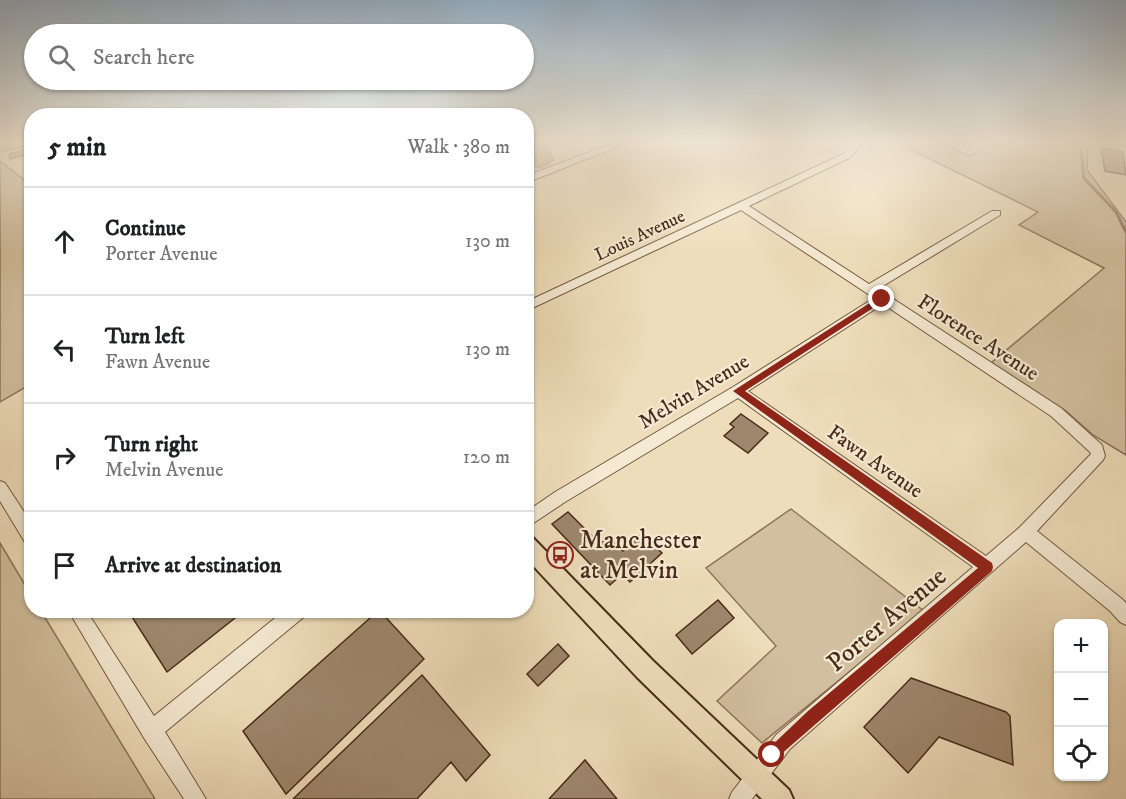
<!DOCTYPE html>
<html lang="en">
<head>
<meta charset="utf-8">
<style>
	body { margin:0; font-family:"IM FELL DW Pica",serif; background:#f2f2f2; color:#202124 }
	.controls { position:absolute; right:18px; bottom:18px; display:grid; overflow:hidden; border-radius:12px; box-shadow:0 2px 4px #0004 }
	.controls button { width:54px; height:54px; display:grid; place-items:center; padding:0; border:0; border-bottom:2px solid #e0e0e0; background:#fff; color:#202124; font:30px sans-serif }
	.stop { position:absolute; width:18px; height:18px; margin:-14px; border:4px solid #8f2418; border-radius:50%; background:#fff }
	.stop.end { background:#8f2418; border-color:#fff; box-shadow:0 2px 6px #0008 }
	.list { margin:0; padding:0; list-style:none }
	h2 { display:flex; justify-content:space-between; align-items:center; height:78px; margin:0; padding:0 24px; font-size:26px }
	h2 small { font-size:20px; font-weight:400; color:#757577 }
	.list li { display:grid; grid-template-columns:39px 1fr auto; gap:18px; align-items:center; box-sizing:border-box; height:108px; padding:0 24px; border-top:2px solid #e0e0e0 }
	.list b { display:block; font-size:22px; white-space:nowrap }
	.list p { margin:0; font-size:20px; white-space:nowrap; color:#757577 }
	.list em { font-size:20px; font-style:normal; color:#757577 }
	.icon { flex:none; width:33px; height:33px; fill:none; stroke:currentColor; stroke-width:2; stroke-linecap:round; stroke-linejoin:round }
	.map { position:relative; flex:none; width:1126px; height:799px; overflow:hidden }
	.search { position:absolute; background:#fff; box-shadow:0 2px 4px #0004; left:24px; top:24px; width:510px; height:66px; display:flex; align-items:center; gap:15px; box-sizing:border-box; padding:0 21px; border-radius:33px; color:#757577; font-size:22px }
	.panel { position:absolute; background:#fff; box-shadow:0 2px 4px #0004; left:24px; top:108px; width:510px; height:510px; border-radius:24px }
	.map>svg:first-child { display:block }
</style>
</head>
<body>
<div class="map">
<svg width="1126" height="799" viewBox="0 0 1126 799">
	<rect width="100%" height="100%" fill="#eeddba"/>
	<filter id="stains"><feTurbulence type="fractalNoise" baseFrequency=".00333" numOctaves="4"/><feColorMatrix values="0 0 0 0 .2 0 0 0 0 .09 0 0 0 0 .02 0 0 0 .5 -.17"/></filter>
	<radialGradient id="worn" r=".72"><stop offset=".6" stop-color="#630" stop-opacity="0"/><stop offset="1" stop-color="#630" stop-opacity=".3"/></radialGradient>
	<!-- green -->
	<path fill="#d2bf9f" stroke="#8d745c" stroke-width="1.5" d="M893,141H937L970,156L998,141H1088L1087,170L1126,222V455L1093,435L1066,411L991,363L1104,268L1019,225L1038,212Z
		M0,161L32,186L31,197L24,200L32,207L31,384L0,402Z
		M791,509L924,611L762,743L717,701L776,646L706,568Z
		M0,543L31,595L32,610L41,611L155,799H0Z"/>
	<!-- water -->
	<path fill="#b6a083" stroke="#8a7159" stroke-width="1.5" d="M527,141H541L554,160L540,168L527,164Z"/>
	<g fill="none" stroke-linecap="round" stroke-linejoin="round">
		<!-- stream -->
		<path stroke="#8a7159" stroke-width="3" d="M1080,141L1084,178L1116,212L1126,232"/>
	</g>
	<!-- building -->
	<path fill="#9e876d" stroke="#482a19" stroke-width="1.5" d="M18,141H32V144L2,152L1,146Z
		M1101,147L1123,152L1126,175L1105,171Z
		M32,148V153L10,159L9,154Z
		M741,414L768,433L748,453L724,436L734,427L730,424Z
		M568,512L600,544L608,537L623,551L642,534L662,553L630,582L622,574L610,585L552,524Z
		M718,600L734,618L692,654L676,635Z
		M141,610H245L167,672L132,617Z
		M379,610L424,659L286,794L243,731Z
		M558,644L569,656L538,686L527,674Z
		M422,675L490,755L466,781L451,762L417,799H293Z
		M911,678L1006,712L1010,716L1013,765L939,737L908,773L864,727Z
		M585,760L617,799H549Z"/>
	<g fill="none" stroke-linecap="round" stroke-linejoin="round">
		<defs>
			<path id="minor" d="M619,141H632L526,183V176Z
				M856,141H865L849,158L749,206L869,284L992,211H1000V215L878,289L1061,408L1102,445L1105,456L1103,460L1037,531L1122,599L1126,603V625L1120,622L1110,611L1026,542L790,749L752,799H729L732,792L776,735L973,567L738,398L565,502L526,528V512L555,492L733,387L874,298L741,210L526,311V302L843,154ZM883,304L1051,416L1090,452L1091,454L1020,527L986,556L748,391Z
				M1119,141H1126V146Z
				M0,481L5,483L32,524V546L26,544L0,501Z
				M68,610H86L154,716L285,610H307L305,616L165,732L206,799H184L144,738Z"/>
			<path id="major" d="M526,535L533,538L653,661L789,790L793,799H762L637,677L526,558Z"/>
		</defs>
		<!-- minor casing -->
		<use href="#minor" stroke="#725741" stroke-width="2"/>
		<!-- major casing -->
		<use href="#major" stroke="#482a19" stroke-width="4"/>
		<!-- minor -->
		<use href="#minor" fill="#f4e9d2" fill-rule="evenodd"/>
		<!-- major -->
		<use href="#major" fill="#eeddba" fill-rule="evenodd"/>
	</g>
	<!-- sky -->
	<linearGradient id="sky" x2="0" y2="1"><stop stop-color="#94acc0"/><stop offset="0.56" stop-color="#f7f0e0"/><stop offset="1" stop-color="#f7f0e0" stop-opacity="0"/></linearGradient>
	<rect width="1126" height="253" fill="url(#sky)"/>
	<!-- route -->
	<path fill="#8f2418" d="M879,297L887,299L745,391L992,563L993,567L992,571L772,762L767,760L764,755L767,750L808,711L978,568L733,391Z"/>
	<!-- icons -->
	<defs>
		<symbol id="bus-ring" viewBox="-11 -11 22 22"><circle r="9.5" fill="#f4e9d2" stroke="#8f2418" stroke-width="1.5"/><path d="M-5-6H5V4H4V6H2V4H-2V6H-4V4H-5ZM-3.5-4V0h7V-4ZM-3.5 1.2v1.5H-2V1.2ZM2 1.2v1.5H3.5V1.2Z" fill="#8f2418"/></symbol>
	</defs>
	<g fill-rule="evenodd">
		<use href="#bus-ring" x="545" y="540" width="30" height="30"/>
	</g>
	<g text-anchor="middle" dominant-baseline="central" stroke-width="4.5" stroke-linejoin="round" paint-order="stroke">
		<!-- far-street labels -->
		<g font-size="18" fill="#482a19" stroke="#f4e9d2">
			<text transform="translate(640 236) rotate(-25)">Louis Avenue</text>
		</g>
		<!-- street labels -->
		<g font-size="21" fill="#482a19" stroke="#f4e9d2">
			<text transform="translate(978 338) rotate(33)">Florence Avenue</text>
			<text transform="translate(694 392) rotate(-31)">Melvin Avenue</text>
			<text transform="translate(875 462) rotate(35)">Fawn Avenue</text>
		</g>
		<!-- near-poi labels -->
		<g font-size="26" fill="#482a19" stroke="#f4e9d2" text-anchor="start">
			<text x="580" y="540">Manchester<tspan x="580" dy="30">at Melvin</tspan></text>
		</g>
		<!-- near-street labels -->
		<g font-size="26" fill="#482a19" stroke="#f4e9d2">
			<text transform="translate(887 620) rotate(-40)">Porter Avenue</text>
		</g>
	</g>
	<rect width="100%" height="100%" filter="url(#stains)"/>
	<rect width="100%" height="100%" fill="url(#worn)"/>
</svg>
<div class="controls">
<button>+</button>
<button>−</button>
<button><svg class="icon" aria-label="locate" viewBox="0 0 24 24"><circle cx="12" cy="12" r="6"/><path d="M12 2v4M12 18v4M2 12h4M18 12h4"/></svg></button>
</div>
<div class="stop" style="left:772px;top:755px"></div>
<div class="stop end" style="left:882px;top:299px"></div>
<div class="search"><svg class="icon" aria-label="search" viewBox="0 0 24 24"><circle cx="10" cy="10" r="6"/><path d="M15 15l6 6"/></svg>Search here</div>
<section class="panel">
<h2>5 min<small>Walk · 380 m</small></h2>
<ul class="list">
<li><svg class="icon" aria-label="ahead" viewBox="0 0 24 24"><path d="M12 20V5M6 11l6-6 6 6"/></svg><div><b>Continue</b><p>Porter Avenue</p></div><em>130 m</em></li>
<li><svg class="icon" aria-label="left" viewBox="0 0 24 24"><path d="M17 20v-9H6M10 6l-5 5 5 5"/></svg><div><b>Turn left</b><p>Fawn Avenue</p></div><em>130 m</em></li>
<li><svg class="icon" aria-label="right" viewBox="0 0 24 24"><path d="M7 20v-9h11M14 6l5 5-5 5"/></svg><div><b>Turn right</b><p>Melvin Avenue</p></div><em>120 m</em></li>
<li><svg class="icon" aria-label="arrive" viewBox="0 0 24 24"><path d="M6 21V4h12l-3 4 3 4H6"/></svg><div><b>Arrive at destination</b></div></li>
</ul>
</section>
</div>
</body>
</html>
